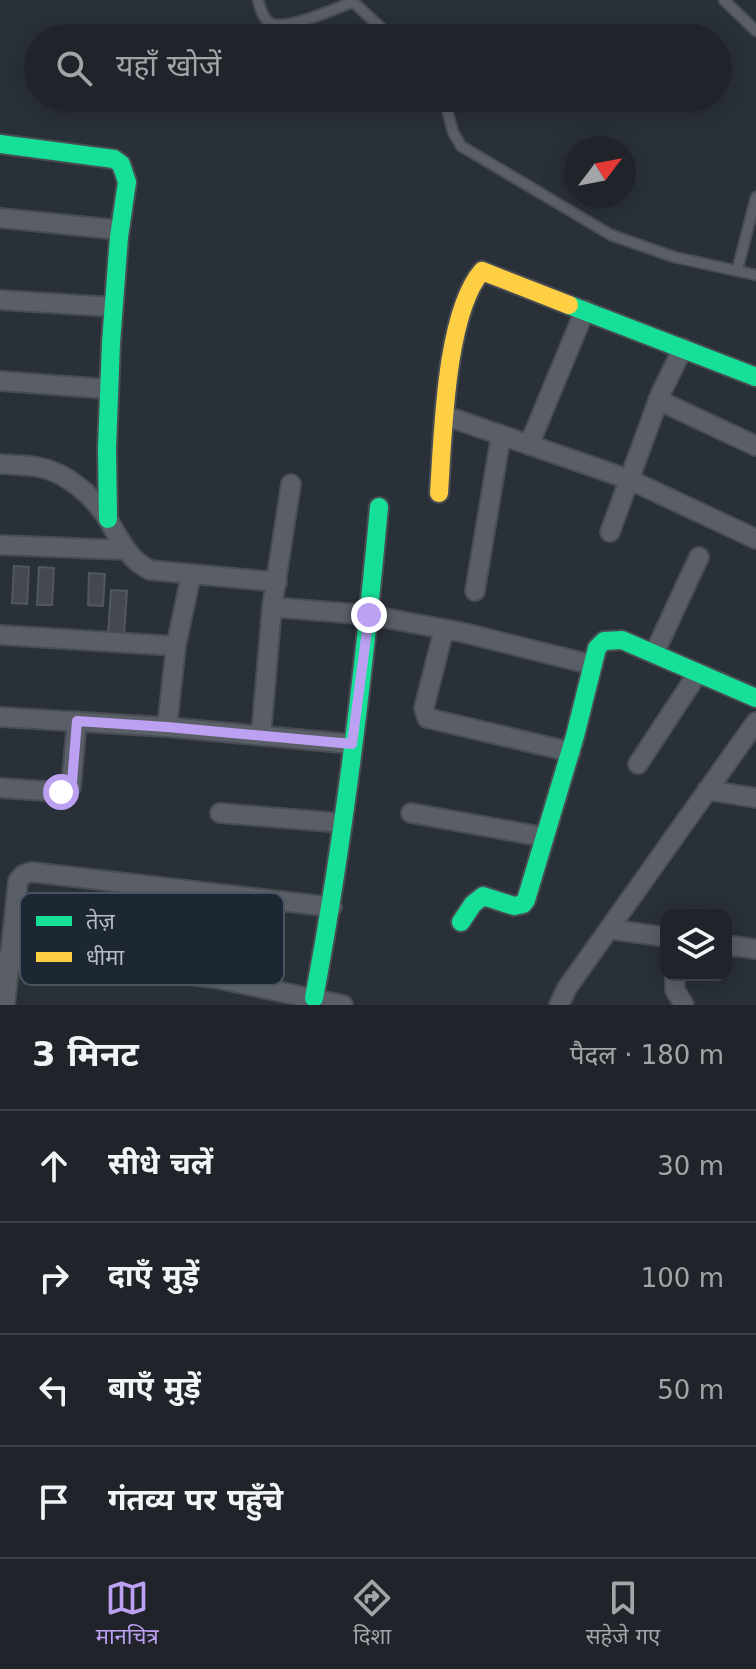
<!DOCTYPE html>
<html lang="hi">
<head>
<meta charset="utf-8">
<style>
	body { margin:0; font-family:"DejaVu Sans","Noto Sans Devanagari",sans-serif; background:#2d3036; color:#f1f3f6 }
	.controls { position:absolute; right:24px; bottom:24px; display:grid; overflow:hidden; border-radius:16px; box-shadow:0 4px 20px #0003 }
	.controls button { width:72px; height:72px; display:grid; place-items:center; padding:0; border:0; border-bottom:2px solid #3d4147; background:#20242a; color:#f1f3f6; font:40px sans-serif }
	.compass { position:absolute; left:564px; top:136px; width:72px; height:72px; border-radius:50%; background:#20242a; box-shadow:0 4px 20px #0003; rotate:58deg }
	.stop { position:absolute; width:24px; height:24px; margin:-18px; border:6px solid #bca0f2; border-radius:50%; background:#fff }
	.stop.end { background:#bca0f2; border-color:#fff; box-shadow:0 2px 8px #0008 }
	.list { margin:0; padding:0; list-style:none }
	h2 { display:flex; justify-content:space-between; align-items:center; height:104px; margin:0; padding:0 32px; font-size:34px }
	h2 small { font-size:26px; font-weight:400; color:#a2a4a8 }
	.list li { display:grid; grid-template-columns:52px 1fr auto; gap:24px; align-items:center; box-sizing:border-box; height:112px; padding:0 32px; border-top:2px solid #3d4147 }
	.list b { display:block; font-size:30px; white-space:nowrap }
	.list em { font-size:26px; font-style:normal; color:#a2a4a8 }
	.icon { flex:none; width:44px; height:44px; fill:none; stroke:currentColor; stroke-width:2; stroke-linecap:round; stroke-linejoin:round }
	.map { position:relative; flex:none; width:756px; height:1005px; overflow:hidden }
	.search { position:absolute; background:#20242a; box-shadow:0 4px 20px #0003; left:24px; right:24px; top:24px; height:88px; display:flex; align-items:center; gap:20px; box-sizing:border-box; padding:0 28px; border-radius:44px; color:#a2a4a8; font-size:30px }
	.sheet { height:552px; background:#20242a }
	nav { display:flex; justify-content:space-around; align-items:center; box-sizing:border-box; height:112px; border-top:2px solid #3d4147; background:#20242a; font-size:22px; color:#a2a4a8 }
	nav a { display:grid; justify-items:center; gap:4px }
	nav .on { color:#bca0f2 }
	.map>svg:first-child { display:block }
</style>
</head>
<body>
<div class="map">
<svg width="756" height="1005" viewBox="0 0 756 1005">
	<rect width="100%" height="100%" fill="#2a3038"/>
	<!-- building -->
	<path fill="#444950" stroke="#52575f" stroke-width="2" d="M14,566L29,567L27,604L12,603Z
		M39,567L54,568L52,605H37Z
		M89,573L105,574L103,606L88,605Z
		M111,590L127,591L124,634H108Z"/>
	<g fill="none" stroke-linecap="round" stroke-linejoin="round">
		<defs>
			<path id="lane" d="M258,0C260,8 263,19 270,23C286,32 336,8 353,2
				M351,0L392,38
				M724,0L756,31
				M444,98L453,132L461,146L611,235L674,257L756,275
				M737,271L756,197"/>
			<path id="street" d="M0,218L120,230
				M0,300L113,307
				M0,381L108,389
				M658,400L756,446
				M446,416L628,479L756,539
				M529,445L585,310
				M0,464C12,465 25,465 38,467C67,472 96,498 110,523C122,543 129,560 150,570L277,582
				M610,532L661,393L683,348
				M0,545L125,550
				M475,591L501,435
				M272,607L369,615L465,633L593,665
				M444,629L424,708L427,718L571,752
				M0,635L176,646
				M654,654L699,557
				M0,717L167,727L176,646L191,575
				M167,727L352,744
				M261,736L272,607L291,484
				M638,764L698,673
				M0,788L61,792L71,787L77,721
				M707,790L756,798
				M220,813L342,823
				M411,813L544,837
				M609,929L666,937
				M726,945L756,949
				M1,962L106,965L215,978L343,1005
				M675,975V990L684,1005
				M5,1005L18,881L23,875L31,872L332,907
				M559,1005L567,988L756,722"/>
			<path id="fast" d="M0,144L114,159L121,164L127,182L119,237L111,343L107,448L108,519
				M569,305L756,377
				M461,922L473,904L483,896L514,906L523,904L526,900L575,736L597,648L604,641L622,640L756,698
				M314,998C345,835 364,672 379,507"/>
			<path id="slow" d="M439,493C443,436 445,314 482,271L569,305"/>
		</defs>
		<!-- lane casing -->
		<use href="#lane" stroke="#484c53" stroke-width="13"/>
		<!-- street casing -->
		<use href="#street" stroke="#484c53" stroke-width="22"/>
		<!-- fast casing -->
		<use href="#fast" stroke="#484c53" stroke-width="22"/>
		<!-- slow casing -->
		<use href="#slow" stroke="#484c53" stroke-width="22"/>
		<!-- lane -->
		<use href="#lane" stroke="#5a5e66" stroke-width="9"/>
		<!-- street -->
		<use href="#street" stroke="#5a5e66" stroke-width="18"/>
		<!-- fast -->
		<use href="#fast" stroke="#16e098" stroke-width="18"/>
		<!-- slow -->
		<use href="#slow" stroke="#ffcf43" stroke-width="18"/>
	</g>
	<g fill="none" stroke-linecap="round" stroke-linejoin="round">
		<!-- route -->
		<path stroke="#bca0f2" stroke-width="10" d="M61,792L71,787L72,782L77,721L167,727L352,744L369,615"/>
	</g>
	<!-- legend -->
	<rect x="20" y="893" width="264" height="92" rx="12" fill="#1d2633" stroke="#4a5360" stroke-width="2"/>
	<rect x="36" y="916" width="36" height="10" fill="#16e098"/>
	<rect x="36" y="952" width="36" height="10" fill="#ffcf43"/>
	<g font-size="22" fill="#b4bcc9">
		<text x="86" y="929">तेज़</text>
		<text x="86" y="965">धीमा</text>
	</g>
</svg>
<div class="controls">
<button><svg class="icon" aria-label="layers" viewBox="0 0 24 24"><path d="M12 4l9 5-9 5-9-5zM3 14l9 5 9-5"/></svg></button>
</div>
<svg class="compass" viewBox="-18 -18 36 36"><path d="M0-13l5 13h-10z" fill="#e53935"/><path d="M0 13l5-13h-10z" fill="#a2a4a8"/></svg>
<div class="stop" style="left:61px;top:792px"></div>
<div class="stop end" style="left:369px;top:615px"></div>
<div class="search"><svg class="icon" aria-label="search" viewBox="0 0 24 24"><circle cx="10" cy="10" r="6"/><path d="M15 15l6 6"/></svg>यहाँ खोजें</div>
</div>
<section class="sheet">
<h2>3 मिनट<small>पैदल · 180 m</small></h2>
<ul class="list">
<li><svg class="icon" aria-label="ahead" viewBox="0 0 24 24"><path d="M12 20V5M6 11l6-6 6 6"/></svg><div><b>सीधे चलें</b></div><em>30 m</em></li>
<li><svg class="icon" aria-label="right" viewBox="0 0 24 24"><path d="M7 20v-9h11M14 6l5 5-5 5"/></svg><div><b>दाएँ मुड़ें</b></div><em>100 m</em></li>
<li><svg class="icon" aria-label="left" viewBox="0 0 24 24"><path d="M17 20v-9H6M10 6l-5 5 5 5"/></svg><div><b>बाएँ मुड़ें</b></div><em>50 m</em></li>
<li><svg class="icon" aria-label="arrive" viewBox="0 0 24 24"><path d="M6 21V4h12l-3 4 3 4H6"/></svg><div><b>गंतव्य पर पहुँचे</b></div></li>
</ul>
</section>
<nav>
<a class="on"><svg class="icon" aria-label="map" viewBox="0 0 24 24"><path d="M3 6l6-2 6 2 6-2v14l-6 2-6-2-6 2zM9 4v14M15 6v14"/></svg>मानचित्र</a>
<a><svg class="icon" aria-label="directions" viewBox="0 0 24 24"><path d="M12 3l9 9-9 9-9-9zM9 14v-3h6M13 9l2 2-2 2"/></svg>दिशा</a>
<a><svg class="icon" aria-label="saved" viewBox="0 0 24 24"><path d="M7 4h10v16l-5-4-5 4z"/></svg>सहेजे गए</a>
</nav>
</body>
</html>
